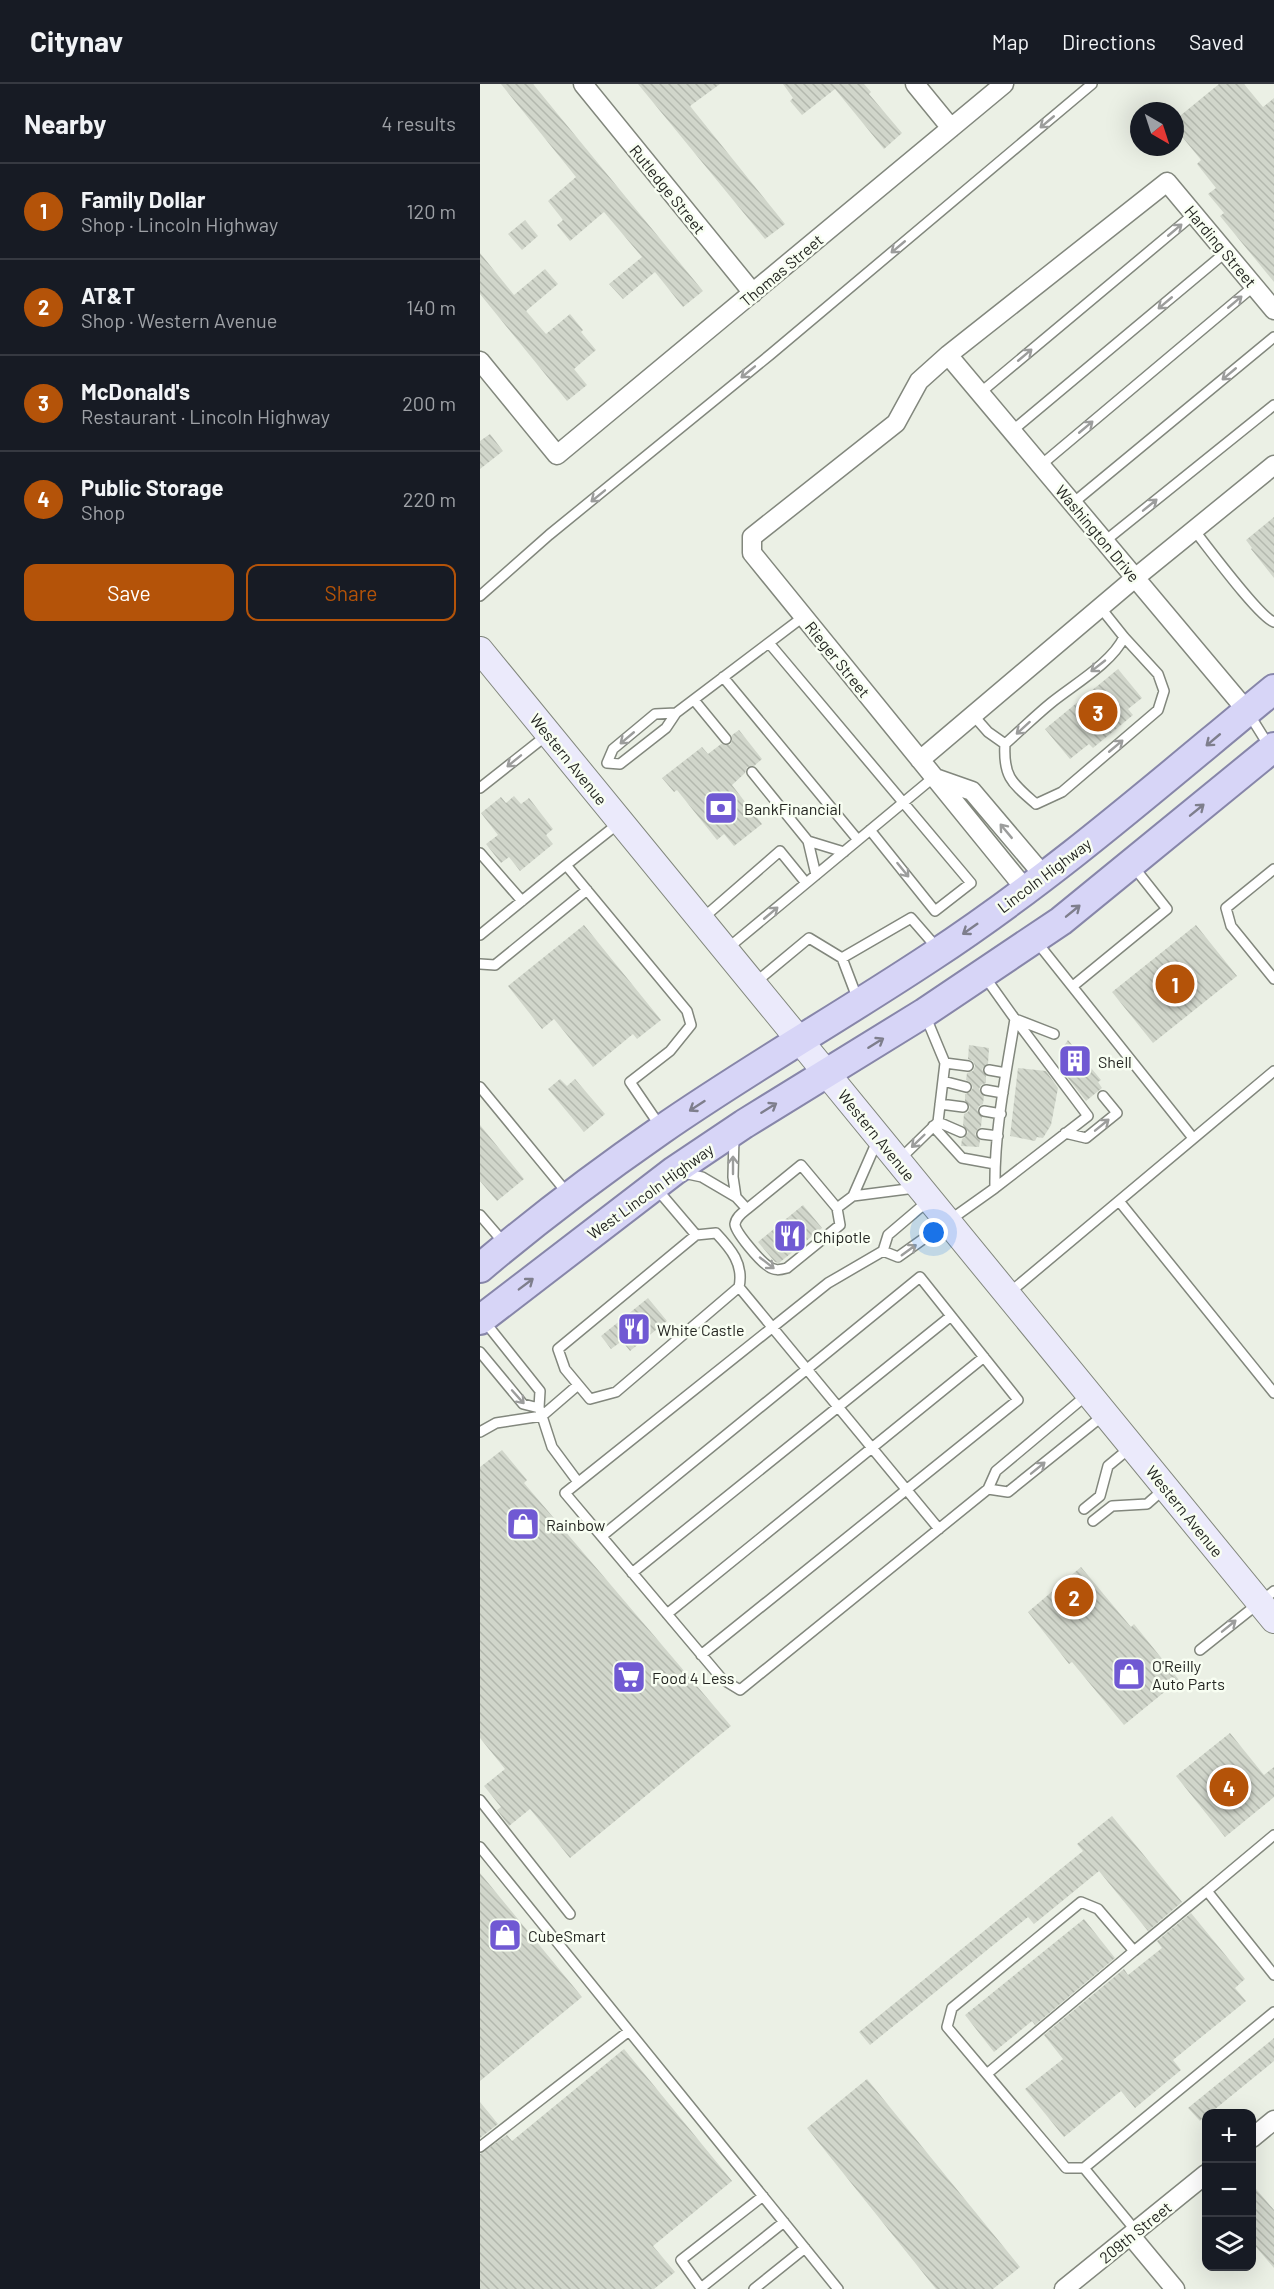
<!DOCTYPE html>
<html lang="en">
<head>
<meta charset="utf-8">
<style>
	body { margin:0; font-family:Barlow,sans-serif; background:#20242c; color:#f1f3f6 }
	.controls { position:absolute; right:18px; bottom:18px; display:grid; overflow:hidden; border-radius:12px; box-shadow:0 6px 24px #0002 }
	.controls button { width:54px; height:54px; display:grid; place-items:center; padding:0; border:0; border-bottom:2px solid #363941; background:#171b24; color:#f1f3f6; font:30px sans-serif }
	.compass { position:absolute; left:650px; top:18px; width:54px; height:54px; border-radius:50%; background:#171b24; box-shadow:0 6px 24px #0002; rotate:141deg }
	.you { position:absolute; left:454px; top:1149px; width:21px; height:21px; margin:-15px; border:4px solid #fff; border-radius:50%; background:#1a73e8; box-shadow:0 0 0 9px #1a73e833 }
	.badge { display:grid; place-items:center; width:39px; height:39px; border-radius:50%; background:#b45309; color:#fff; font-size:20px; font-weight:700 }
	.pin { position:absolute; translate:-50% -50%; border:3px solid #fff; box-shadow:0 2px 6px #0006 }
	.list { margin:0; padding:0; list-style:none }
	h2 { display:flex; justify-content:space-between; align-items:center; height:78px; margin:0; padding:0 24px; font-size:26px }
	h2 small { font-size:20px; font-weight:400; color:#9ea1a6 }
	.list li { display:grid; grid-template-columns:39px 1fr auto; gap:18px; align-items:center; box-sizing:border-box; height:96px; padding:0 24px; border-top:2px solid #363941 }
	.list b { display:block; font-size:22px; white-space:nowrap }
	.list p { margin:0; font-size:20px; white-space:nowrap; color:#9ea1a6 }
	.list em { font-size:20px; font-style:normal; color:#9ea1a6 }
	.actions { display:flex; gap:12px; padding:18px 24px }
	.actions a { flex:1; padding:14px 0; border:2px solid #b45309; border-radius:12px; text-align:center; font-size:21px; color:#b45309 }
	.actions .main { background:#b45309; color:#fff }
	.icon { flex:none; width:33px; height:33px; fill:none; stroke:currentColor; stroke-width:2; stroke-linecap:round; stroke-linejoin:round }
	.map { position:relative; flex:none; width:794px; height:2205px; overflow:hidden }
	header { display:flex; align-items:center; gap:36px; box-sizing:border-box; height:84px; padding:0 30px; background:#171b24; border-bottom:2px solid #363941 }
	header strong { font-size:28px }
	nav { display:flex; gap:33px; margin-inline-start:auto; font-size:21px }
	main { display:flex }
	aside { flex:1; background:#171b24 }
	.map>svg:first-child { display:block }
</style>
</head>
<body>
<header>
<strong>Citynav</strong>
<nav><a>Map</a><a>Directions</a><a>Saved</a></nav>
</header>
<main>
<aside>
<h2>Nearby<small>4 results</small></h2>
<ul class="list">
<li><span class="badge">1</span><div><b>Family Dollar</b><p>Shop · Lincoln Highway</p></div><em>120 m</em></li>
<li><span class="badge">2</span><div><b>AT&amp;T</b><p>Shop · Western Avenue</p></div><em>140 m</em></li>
<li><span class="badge">3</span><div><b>McDonald's</b><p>Restaurant · Lincoln Highway</p></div><em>200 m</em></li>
<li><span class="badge">4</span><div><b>Public Storage</b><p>Shop</p></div><em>220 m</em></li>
</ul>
<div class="actions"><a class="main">Save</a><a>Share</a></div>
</aside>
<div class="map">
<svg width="794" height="2205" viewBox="0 0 794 2205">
	<defs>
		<pattern id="building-back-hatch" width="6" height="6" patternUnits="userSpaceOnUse" patternTransform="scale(1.5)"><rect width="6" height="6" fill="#d1d6cb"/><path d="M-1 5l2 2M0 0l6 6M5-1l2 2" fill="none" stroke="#b3b8ae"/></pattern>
	</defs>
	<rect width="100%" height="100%" fill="#ebf0e5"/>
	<!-- building -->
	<path fill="url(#building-back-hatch)" d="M21,0H53L223,207L203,223L175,188L143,215L129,200L162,173L124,128L90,157L77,141L83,136L68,117L96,93Z
		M158,0H240L210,22L305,140L285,155Z
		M303,0H384L391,8L389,10L422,49L404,65L355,5L322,31L310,17L313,14Z
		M739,0H764L783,23L794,14V198L740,132L744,129L728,110L736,104L717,80L721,76L695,44V36Z
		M45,136L58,152L42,166L28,150Z
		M0,169L34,211L65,185L78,200L46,227L66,250L90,230L103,246L101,248L116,266L94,285L107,301L87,317L0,210Z
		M10,350L23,367L0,385V357Z
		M794,433V494L771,465L772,464L766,456Z
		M638,585L662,614L648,625L653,631L613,664L609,660L590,675L565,645Z
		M259,646L282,675L274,682L267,683L265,689L252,701L282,740L254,762L244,750L237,756L197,706L194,708L182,694L222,663L228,670L241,660L250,661L252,657V651Z
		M34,712L41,720L49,714L73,745L66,751L73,760L40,787L29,773L21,779L6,760L18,751L1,729L21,713L26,719Z
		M104,841L181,936L157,955L153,950L113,983L74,935L62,945L28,902Z
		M716,841L757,892L673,959L632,908Z
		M588,956L621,996L618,998L622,1004L606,1017L584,989L596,990L579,969Z
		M489,961L509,964L508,980L502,985L506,992V999L501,1001L499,1005L504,1012L503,1020L499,1022L497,1026L502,1033L501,1043L497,1046L495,1050L500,1056L499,1063L481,1062L482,1055L485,1053L488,1048L483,1041L484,1030L488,1028L490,1023L485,1017V1010L490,1008L493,1004L491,999L486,996L487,989L493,987L495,982L493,977L488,975Z
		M538,984L566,987L578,1004L571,1041L563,1054L557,1053L555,1057L530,1052Z
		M80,995L87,1002L95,995L125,1030L104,1048L68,1005Z
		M0,1041L44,1095L17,1117L0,1097Z
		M323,1121L342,1144L299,1179L295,1178L278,1158Z
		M168,1214L187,1237L150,1267L142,1257L131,1265L121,1252Z
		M22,1366L47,1396L44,1399L251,1642L90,1774L50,1725L29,1742L17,1726L21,1723L4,1702L25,1685L0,1654V1383Z
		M601,1483L651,1543L654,1540L699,1596L644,1641L592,1578L589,1580L548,1528Z
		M750,1649L784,1691L794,1683V1713L745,1753L696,1692Z
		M632,1732L702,1818L668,1847L619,1787L554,1840L548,1833L390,1961L379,1948L603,1767L597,1760Z
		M0,1789L102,1913L0,1997Z
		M711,1829L765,1895L755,1904L766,1917L693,1976L701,1986L655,2024L641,2007L584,2053L545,2005L583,1975L564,1951L644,1885L648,1891L682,1864L677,1857Z
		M604,1835L635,1874L555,1941L552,1937L514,1968L485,1931Z
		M794,1954V1977L729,2030H726L720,2037L708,2024Z
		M144,1965L252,2097L173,2162L195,2188L174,2205H0V2070L27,2051L32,2057Z
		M387,1995L540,2183L513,2205H456L327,2044Z
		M0,2018L18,2040L0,2054Z
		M771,2099L794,2126V2184L771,2157Z"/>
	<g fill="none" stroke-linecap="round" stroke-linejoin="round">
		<defs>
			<path id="service" d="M500,309L714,130
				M532,347L746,168
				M561,381L774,202
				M593,419L794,253
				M714,446C727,462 779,533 794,538
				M625,457L794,321
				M0,512L69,451L291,270L612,0
				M620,523L644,553L678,590L684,607L678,626L582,708L556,720C532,699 523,693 525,660C540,647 555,632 571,619C593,601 632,579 644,553
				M289,559L491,799L455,827L390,746
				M243,593L378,756
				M214,616L246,655
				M196,629L175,630L133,665L127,679L140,680L186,644L196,629L323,533
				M769,630L789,662
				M493,631L508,648L525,660
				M272,688L328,757L336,791
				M0,704L67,651
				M139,739L86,781L207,927L211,941L190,967L150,998L180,1042
				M328,757L364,768
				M0,769L42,817
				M794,785L746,824L751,842L794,895
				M223,834L300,767L326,799
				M0,851L86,781
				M556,857L713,1054
				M248,864L454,693
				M362,874L378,916
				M0,880L15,881L107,806
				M276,898L329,854L362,874L431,834L458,865
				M593,902L687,825L653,782
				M538,936L574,950
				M465,979L488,982
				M509,986L526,989
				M463,997L486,1003
				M0,1003L88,1110
				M506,1006L523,1009
				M460,1020L483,1023
				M504,1027L521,1030
				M458,1038L481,1048
				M453,1042L482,1074L515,1080
				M585,1049L606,1054L637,1029L623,1012
				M502,1050L518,1052
				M398,1055L373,1112L435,1104
				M419,1076L458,1038L465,979L445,931
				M203,1089L222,1093L256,1113L253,1093L254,1052
				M176,1104L216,1151
				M515,1104L608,1032L535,935
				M256,1113L267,1125C262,1129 256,1133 255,1140C255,1148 280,1177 288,1182C294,1187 300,1186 307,1184L360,1141L357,1124
				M448,1117L408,1151L403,1167L418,1173L515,1104C514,1048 526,990 535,935L505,893
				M639,1117L794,1309
				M267,1125L321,1081L357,1124L373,1112
				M0,1131L25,1160
				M236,1149C251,1165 264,1180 259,1203L136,1308L110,1315L85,1285L78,1265L216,1151Z
				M403,1167L348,1199L85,1409L242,1595L260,1606L508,1405L516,1387L608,1310
				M259,1203L459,1445
				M529,1209L794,987
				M0,1268L43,1320L59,1324L60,1307L5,1238
				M60,1326L72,1363L98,1398
				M0,1348L16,1339L62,1332L98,1301
				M508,1405L528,1408L625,1330
				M604,1425L620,1412L628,1382L651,1363
				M613,1437L632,1422L667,1420L684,1405
				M122,1452L440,1193L538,1316L221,1571
				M152,1489L471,1232
				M187,1530L504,1273
				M720,1566L794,1507
				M0,1716L90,1830
				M794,1751L727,1807L794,1891
				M0,1763L358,2205
				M654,1867L727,1807
				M508,1989L654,1867L618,1825L601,1818L472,1924L467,1943L586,2084H604
				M0,2063L149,1947
				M283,2112L201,2176L221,2204L304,2138
				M656,2147L604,2084L794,1928
				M274,2205L325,2164"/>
			<path id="minor" d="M103,0L273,209
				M435,0L471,44
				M468,271L767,627
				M0,277L77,371L524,0
				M440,676L655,494L794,381
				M455,694L492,707L564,792
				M546,806L272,469V453L416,339L439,297L468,271L687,98L794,226
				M772,2054L794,2036
				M651,2152L695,2205
				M584,2205L726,2090"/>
			<path id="secondary" d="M0,566L794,1536"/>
			<path id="primary" d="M0,1184C58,1135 119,1089 181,1046C269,985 362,932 451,873C573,793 682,697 794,605
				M0,1236L194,1087L264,1040L444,929L581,837L794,663"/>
		</defs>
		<!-- service casing -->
		<use href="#service" stroke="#82877d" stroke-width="12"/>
		<!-- minor casing -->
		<use href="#minor" stroke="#82877d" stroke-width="21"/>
		<!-- secondary casing -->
		<use href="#secondary" stroke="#82877d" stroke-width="28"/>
		<!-- primary casing -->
		<use href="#primary" stroke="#8786a9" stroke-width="32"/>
		<!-- service -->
		<use href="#service" stroke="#fff" stroke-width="9"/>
		<!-- minor -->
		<use href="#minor" stroke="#fff" stroke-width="18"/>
		<!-- secondary -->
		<use href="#secondary" stroke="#ebeafb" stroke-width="26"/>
		<!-- primary -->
		<use href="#primary" stroke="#d7d5f7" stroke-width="28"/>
	</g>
	<!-- one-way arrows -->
	<defs><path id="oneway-shaft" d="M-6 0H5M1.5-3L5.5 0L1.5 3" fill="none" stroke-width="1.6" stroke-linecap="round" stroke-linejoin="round" transform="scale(1.5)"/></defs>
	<g stroke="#9c9d9c">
		<use href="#oneway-shaft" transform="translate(567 38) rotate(140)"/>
		<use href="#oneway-shaft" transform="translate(695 146) rotate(-40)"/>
		<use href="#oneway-shaft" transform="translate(418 163) rotate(140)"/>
		<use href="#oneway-shaft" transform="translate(755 218) rotate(-40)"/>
		<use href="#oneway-shaft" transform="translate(685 219) rotate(140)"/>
		<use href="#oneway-shaft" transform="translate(545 271) rotate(-40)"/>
		<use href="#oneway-shaft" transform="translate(268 288) rotate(141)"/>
		<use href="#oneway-shaft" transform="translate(749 290) rotate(140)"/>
		<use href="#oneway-shaft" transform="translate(606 343) rotate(-40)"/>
		<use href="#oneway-shaft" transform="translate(118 412) rotate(141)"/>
		<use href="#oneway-shaft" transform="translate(670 421) rotate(-39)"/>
		<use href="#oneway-shaft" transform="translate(618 582) rotate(142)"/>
		<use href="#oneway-shaft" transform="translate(543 644) rotate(138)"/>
		<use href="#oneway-shaft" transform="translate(147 654) rotate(140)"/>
		<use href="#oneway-shaft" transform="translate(636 662) rotate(-40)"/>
		<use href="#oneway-shaft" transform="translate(34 677) rotate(141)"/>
		<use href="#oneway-shaft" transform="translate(526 747) rotate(-130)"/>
		<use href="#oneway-shaft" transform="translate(423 786) rotate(51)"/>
		<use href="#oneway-shaft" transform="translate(291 829) rotate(-40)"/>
		<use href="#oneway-shaft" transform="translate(622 1041) rotate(-39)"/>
		<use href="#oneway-shaft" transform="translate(438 1057) rotate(136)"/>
		<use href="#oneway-shaft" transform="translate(253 1081) rotate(-90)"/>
		<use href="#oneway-shaft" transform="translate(429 1166) rotate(-36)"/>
		<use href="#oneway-shaft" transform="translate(287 1179) rotate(38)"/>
		<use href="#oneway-shaft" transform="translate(38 1313) rotate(48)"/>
		<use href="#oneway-shaft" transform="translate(558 1384) rotate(-39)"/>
		<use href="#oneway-shaft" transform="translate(749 1542) rotate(-39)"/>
	</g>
	<g stroke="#7e7e8c">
		<use href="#oneway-shaft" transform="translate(733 656) rotate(140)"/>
		<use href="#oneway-shaft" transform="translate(717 726) rotate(-39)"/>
		<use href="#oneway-shaft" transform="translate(593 827) rotate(-39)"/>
		<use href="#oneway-shaft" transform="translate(490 845) rotate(145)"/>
		<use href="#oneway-shaft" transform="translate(396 959) rotate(-32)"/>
		<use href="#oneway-shaft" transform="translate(217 1022) rotate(147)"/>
		<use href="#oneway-shaft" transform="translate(289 1024) rotate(-32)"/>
		<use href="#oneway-shaft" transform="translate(46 1200) rotate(-37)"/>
	</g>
	<!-- icons -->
	<defs>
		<symbol id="bank-square" viewBox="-11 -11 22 22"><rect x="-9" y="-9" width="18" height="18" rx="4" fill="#7059d3" stroke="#f8fef2"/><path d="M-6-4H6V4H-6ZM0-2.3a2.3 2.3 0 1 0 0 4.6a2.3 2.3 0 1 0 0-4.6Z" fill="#fff"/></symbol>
		<symbol id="building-square" viewBox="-11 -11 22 22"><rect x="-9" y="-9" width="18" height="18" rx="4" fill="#7059d3" stroke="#f8fef2"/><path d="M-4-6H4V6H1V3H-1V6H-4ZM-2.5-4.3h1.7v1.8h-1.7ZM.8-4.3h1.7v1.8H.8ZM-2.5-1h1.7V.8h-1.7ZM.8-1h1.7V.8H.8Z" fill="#fff"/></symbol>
		<symbol id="restaurant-square" viewBox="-11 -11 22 22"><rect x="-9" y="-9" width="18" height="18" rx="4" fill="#7059d3" stroke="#f8fef2"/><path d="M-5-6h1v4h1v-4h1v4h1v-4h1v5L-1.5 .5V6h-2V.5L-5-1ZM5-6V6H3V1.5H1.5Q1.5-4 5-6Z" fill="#fff"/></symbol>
		<symbol id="shop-square" viewBox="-11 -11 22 22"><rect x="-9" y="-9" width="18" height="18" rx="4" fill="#7059d3" stroke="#f8fef2"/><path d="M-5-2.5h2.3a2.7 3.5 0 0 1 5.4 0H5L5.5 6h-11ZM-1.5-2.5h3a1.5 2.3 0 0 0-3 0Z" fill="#fff"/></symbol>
		<symbol id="supermarket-square" viewBox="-11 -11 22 22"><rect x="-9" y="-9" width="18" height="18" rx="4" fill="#7059d3" stroke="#f8fef2"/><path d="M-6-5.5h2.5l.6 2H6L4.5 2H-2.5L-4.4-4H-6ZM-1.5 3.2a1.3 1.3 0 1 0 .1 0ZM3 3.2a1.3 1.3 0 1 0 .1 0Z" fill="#fff"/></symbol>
	</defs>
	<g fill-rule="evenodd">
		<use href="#bank-square" x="222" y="705" width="38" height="38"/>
		<use href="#building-square" x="576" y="958" width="38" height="38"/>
		<use href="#restaurant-square" x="291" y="1133" width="38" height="38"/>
		<use href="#restaurant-square" x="135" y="1226" width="38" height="38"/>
		<use href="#shop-square" x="24" y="1421" width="38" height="38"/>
		<use href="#shop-square" x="630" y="1571" width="38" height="38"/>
		<use href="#supermarket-square" x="130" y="1574" width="38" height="38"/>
		<use href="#shop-square" x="6" y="1832" width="38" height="38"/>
	</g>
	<g text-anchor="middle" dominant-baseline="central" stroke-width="5" stroke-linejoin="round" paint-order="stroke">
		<!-- street labels -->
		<g font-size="16" fill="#242622" stroke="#f8fef2">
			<text transform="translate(188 105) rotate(51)">Rutledge Street</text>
			<text transform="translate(741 162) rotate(50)">Harding Street</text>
			<text transform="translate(301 186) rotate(-40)">Thomas Street</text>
			<text transform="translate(618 449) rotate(50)">Washington Drive</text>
			<text transform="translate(358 575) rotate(51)">Rieger Street</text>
			<text transform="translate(89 675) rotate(51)">Western Avenue</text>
			<text transform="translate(564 791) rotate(-37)">Lincoln Highway</text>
			<text transform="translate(397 1051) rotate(51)">Western Avenue</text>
			<text transform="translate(170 1107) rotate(-36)">West Lincoln Highway</text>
			<text transform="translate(705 1427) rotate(51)">Western Avenue</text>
			<text transform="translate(655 2148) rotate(-39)">209th Street</text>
		</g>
		<!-- poi labels -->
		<g font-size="16" fill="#242622" stroke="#f8fef2" text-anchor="start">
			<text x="264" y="724">BankFinancial</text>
			<text x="618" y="977">Shell</text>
			<text x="333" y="1152">Chipotle</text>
			<text x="177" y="1245">White Castle</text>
			<text x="66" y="1440">Rainbow</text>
			<text x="672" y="1581">O'Reilly<tspan x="672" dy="18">Auto Parts</tspan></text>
			<text x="172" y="1593">Food 4 Less</text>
			<text x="48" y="1851">CubeSmart</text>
		</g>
	</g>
</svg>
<div class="controls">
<button>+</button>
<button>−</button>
<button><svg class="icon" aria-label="layers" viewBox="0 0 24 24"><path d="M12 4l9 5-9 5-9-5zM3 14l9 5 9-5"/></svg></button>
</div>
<svg class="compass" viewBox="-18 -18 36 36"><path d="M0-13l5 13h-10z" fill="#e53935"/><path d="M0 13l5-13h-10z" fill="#9ea1a6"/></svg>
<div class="you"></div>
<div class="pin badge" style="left:695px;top:900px">1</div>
<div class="pin badge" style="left:594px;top:1513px">2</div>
<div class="pin badge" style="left:618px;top:628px">3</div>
<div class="pin badge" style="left:749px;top:1703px">4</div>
</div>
</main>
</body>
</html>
